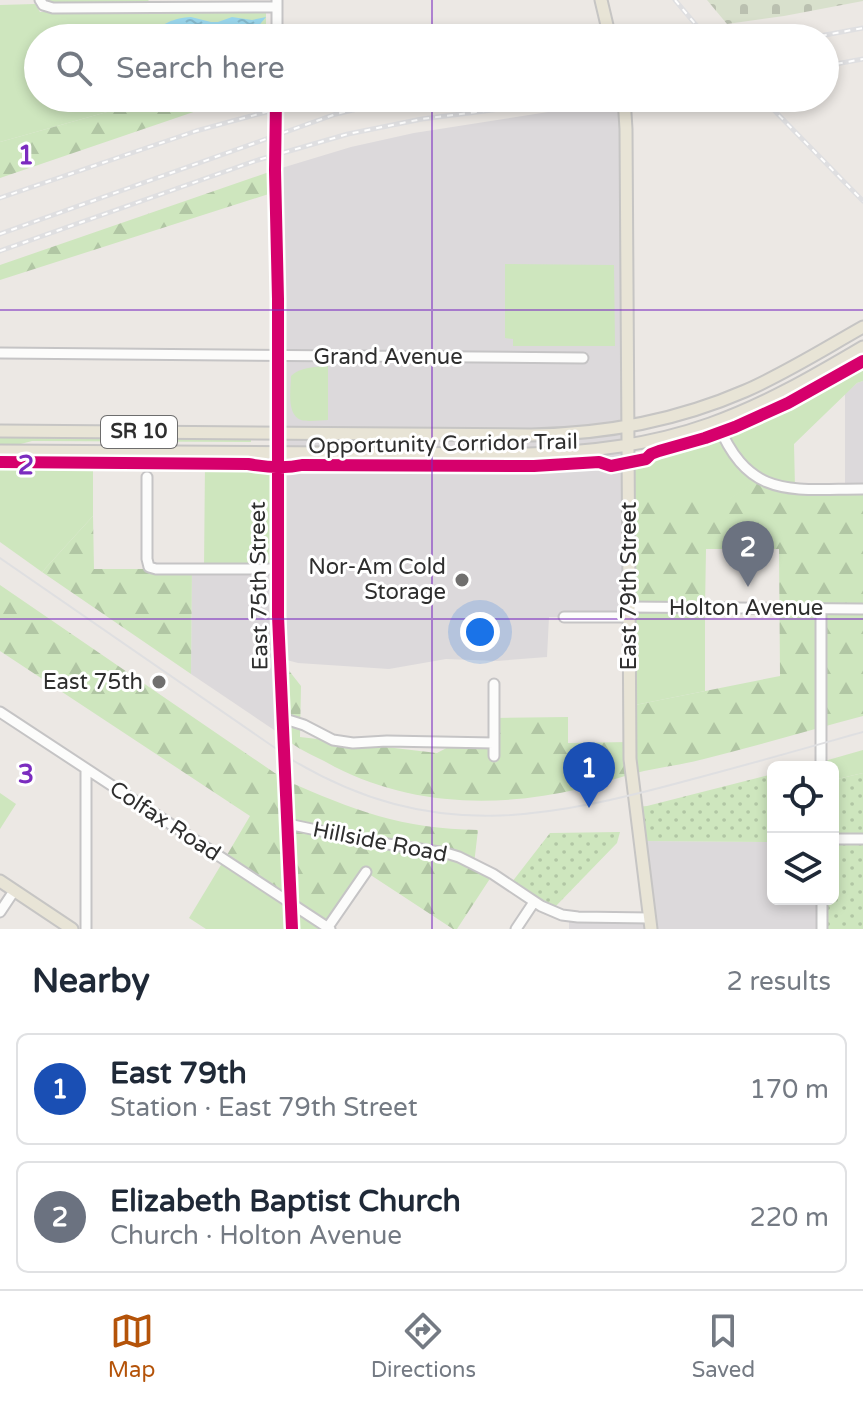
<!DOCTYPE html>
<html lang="en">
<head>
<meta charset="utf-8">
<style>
	body { margin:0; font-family:"Varela Round",sans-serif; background:#f6f6f7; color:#1f2937 }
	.controls { position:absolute; right:24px; bottom:24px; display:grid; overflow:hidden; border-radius:12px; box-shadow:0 4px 12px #0003 }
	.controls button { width:72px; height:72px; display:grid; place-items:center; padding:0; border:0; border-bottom:2px solid #e0e1e3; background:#fff; color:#1f2937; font:40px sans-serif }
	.you { position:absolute; left:480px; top:632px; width:28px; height:28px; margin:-20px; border:6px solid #fff; border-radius:50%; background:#1a73e8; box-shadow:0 0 0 12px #1a73e833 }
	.badge { display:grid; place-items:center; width:52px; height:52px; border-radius:50%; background:#b45309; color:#fff; font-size:26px; font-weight:700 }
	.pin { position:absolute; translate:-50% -66px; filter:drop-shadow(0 2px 4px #0008) }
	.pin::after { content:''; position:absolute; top:42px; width:28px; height:24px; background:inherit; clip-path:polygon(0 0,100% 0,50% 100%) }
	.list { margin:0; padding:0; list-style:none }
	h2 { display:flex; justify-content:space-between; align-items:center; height:104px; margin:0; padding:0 32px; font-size:34px }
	h2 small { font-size:26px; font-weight:400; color:#747a83 }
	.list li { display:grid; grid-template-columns:52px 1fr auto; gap:24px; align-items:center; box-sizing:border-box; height:112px; margin:0 16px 16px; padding:0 16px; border:2px solid #e0e1e3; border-radius:12px }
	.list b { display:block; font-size:30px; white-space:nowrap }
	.list p { margin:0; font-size:26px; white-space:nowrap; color:#747a83 }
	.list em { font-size:26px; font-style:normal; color:#747a83 }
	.icon { flex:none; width:44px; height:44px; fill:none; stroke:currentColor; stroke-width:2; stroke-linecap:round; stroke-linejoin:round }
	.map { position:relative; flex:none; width:863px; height:929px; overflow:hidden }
	.search { position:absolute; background:#fff; box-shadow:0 4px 12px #0003; left:24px; right:24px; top:24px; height:88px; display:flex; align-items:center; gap:20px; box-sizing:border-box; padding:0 28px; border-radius:44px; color:#747a83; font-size:30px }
	.sheet { height:360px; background:#fff }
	nav { display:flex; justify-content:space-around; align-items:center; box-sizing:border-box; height:112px; border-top:2px solid #e0e1e3; background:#fff; font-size:22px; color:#747a83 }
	nav a { display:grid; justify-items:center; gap:4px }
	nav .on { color:#b45309 }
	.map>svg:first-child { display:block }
</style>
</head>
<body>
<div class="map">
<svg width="863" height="929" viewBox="0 0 863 929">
	<defs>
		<pattern id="forest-firs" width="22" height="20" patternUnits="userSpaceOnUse" patternTransform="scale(2)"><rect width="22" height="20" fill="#cee6be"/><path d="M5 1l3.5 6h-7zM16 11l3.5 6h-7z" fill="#b1c6a4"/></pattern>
		<pattern id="cemetery-stones" width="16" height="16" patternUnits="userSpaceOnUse" patternTransform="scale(2)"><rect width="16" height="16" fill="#d8e0cc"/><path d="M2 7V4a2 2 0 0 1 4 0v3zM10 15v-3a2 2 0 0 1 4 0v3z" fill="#bac0b0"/></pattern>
		<pattern id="park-dots" width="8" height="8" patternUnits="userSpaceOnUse" patternTransform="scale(2)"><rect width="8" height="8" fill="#cee6be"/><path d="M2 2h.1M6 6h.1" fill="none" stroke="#b1c6a4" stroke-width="1.8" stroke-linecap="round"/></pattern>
		<pattern id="water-ripples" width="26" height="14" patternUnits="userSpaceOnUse" patternTransform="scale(2)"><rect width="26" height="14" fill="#99d6ec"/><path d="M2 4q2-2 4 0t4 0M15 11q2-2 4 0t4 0" fill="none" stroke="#84b8cb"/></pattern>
	</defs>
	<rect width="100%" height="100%" fill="#ece8e4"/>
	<!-- industrial -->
	<path fill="#dcd9db" d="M624,103L630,617H549L547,657L497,661L446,659L389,669L298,663L279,658L283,736L191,674L192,569H278L275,170L351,147L414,133L561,110Z
		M863,381V489H845V394L857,383Z
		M641,841L773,842V899H822V929H569V916L650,918Z"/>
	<!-- grass -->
	<path fill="#cee6be" d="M47,0H149L145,4H54Z
		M35,4L40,12L266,11V38H38V98H157L0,142V5Z
		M505,264L614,265L615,346H513V339L505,338Z
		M863,361V381L857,383L794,444L795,488L760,479L730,499H629L628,462L646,459L651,454L659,451L705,438L750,421L798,397Z
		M328,366V420C321,420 308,422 301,420C286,414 291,389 291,376C300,367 315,367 328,366Z
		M0,435L251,438V442L32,441L17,445L0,444Z
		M0,462L93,463V516L42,572L0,542Z
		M205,464H248L260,468L278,467V569H204Z
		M630,607L705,608V691L630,706Z
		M863,750V773L833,780V767H821V762Z
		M0,793L16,804L0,829Z
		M224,860L330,929H206L189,918Z"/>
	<!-- forest -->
	<path fill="url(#forest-firs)" d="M157,98H243L214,105L0,178V142Z
		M275,170V192L0,280V265Z
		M759,479L775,485L863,489V716C810,730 757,746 704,759C684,764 664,767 644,771C622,776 601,784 579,789C497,808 412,806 335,767C318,757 297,750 283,736L279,658L301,686L300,737L437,753L458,742H493L494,718L568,717V743L630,742V706L780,676L779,549H706L705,608L630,607L629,499H729Z
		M93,516L94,569H192L191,674L42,572Z
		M0,585L285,780C353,810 402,829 478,830L474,864L493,874L457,929H453L366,872L328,927L224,860L250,816L0,651Z"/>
	<!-- cemetery -->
	<path fill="url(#cemetery-stones)" d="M707,0H863V1L784,16L727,24Z"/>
	<!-- park -->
	<path fill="url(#park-dots)" d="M863,773V929H822V899H833V780Z
		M773,774V842L641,841L636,807L647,806Z
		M620,832L617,843L554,908L535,901L512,882L550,833Z"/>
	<!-- water -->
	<path fill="url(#water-ripples)" d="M191,17L211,22H218L232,17L252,20L266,17L256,29L254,38H153C159,23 175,18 191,17Z"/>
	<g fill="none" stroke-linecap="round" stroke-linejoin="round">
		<defs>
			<path id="minor" d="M40,0L43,5L53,8L277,7
				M277,38V0
				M275,170L278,299L279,658L292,929
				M0,353L583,358
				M717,422C749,500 790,489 863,489
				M147,477V559L149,567L156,569H278
				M630,607L863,609
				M821,609V767
				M564,617H630
				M494,684V756
				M0,712L330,929
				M282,718L304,725L333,740L353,743L387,741L494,743
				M86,770V929
				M288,824L368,841L446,853L459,857L493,874L541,906L562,915L578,917L650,918
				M833,839H863
				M822,899V929
				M0,912L14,891
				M328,927L366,872
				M516,929L534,902"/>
			<path id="major" d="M601,0L610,38
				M624,98L626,129L630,759L651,929
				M0,431L531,435C605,434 676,421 745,391C786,373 824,349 863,327
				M0,451L529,454C591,452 651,445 710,424C764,405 814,376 863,347
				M0,881L72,929"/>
		</defs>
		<!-- minor casing -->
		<use href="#minor" stroke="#c5c4c5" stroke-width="13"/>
		<!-- major casing -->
		<use href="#major" stroke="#c6c5c4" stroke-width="15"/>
		<!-- minor -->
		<use href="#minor" stroke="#fcfcfb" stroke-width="9"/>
		<!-- major -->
		<use href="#major" stroke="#e8e4d6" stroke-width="11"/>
		<!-- tram -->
		<path stroke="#dfdfe1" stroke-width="2" d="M0,558L294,761C433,843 546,819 693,779C750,764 806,748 863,732"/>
		<defs>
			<path id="rail" d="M675,0L707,38
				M809,38L863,28
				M825,66L863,59
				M762,98L863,201
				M0,198L196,131L266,112L344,98
				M0,234L336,114L404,98
				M0,251L258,160L348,134L422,119L587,98"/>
		</defs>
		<!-- rail casing -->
		<use href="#rail" stroke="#dfdfe1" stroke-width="5"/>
		<!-- rail -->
		<use href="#rail" stroke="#fff" stroke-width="2" stroke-dasharray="6" stroke-linecap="butt"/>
		<defs>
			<path id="minor-bridge" d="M275,170L276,98"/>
		</defs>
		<!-- minor-bridge casing -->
		<use href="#minor-bridge" stroke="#c5c4c5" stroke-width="13" stroke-linecap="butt"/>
		<!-- minor-bridge -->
		<use href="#minor-bridge" stroke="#fcfcfb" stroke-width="9"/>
		<defs>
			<path id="cycleway" d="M276,98L275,170L278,299V616L292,929
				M0,462L248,464C265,467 284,469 302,465L534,466L599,462L611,466L646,459L651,454L659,451L705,438L735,427L788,403L863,361"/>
		</defs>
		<!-- cycleway casing -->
		<use href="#cycleway" stroke="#fff" stroke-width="17"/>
		<!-- cycleway -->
		<use href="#cycleway" stroke="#d6006c" stroke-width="12"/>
	</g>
	<!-- grid -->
	<path fill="none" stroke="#7b2cbf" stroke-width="2" stroke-opacity="0.55" d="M432,0V38M432,98V929M0,310H863M0,619H863"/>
	<!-- markers -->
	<g fill="#706f6e" stroke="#fff" stroke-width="3">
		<circle cx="462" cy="580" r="8"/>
		<circle cx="159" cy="682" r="8"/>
	</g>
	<g text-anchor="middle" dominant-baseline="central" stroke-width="6" stroke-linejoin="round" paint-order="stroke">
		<!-- shield labels -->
		<rect fill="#fff" stroke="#6d6d6d" stroke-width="2" x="101" y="416" width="76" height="32" rx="6"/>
		<g font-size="20" font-weight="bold" fill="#2e2e2e">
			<text x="139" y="432">SR 10</text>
		</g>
		<!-- street labels -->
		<g font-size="22" fill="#2e2e2e" stroke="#fff">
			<text x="388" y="357">Grand Avenue</text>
			<text transform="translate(443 444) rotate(-1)">Opportunity Corridor Trail</text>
			<text transform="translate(259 586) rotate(-91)">East 75th Street</text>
			<text transform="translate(629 586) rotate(-90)">East 79th Street</text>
			<text x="746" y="608">Holton Avenue</text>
			<text transform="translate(165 821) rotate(33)">Colfax Road</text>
			<text transform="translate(380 842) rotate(11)">Hillside Road</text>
		</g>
		<!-- poi labels -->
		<g font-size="22" fill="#2e2e2e" stroke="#fff" text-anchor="end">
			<text x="446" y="567">Nor-Am Cold<tspan x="446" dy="25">Storage</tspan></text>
			<text x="143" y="682">East 75th</text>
		</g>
	</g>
	<g font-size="26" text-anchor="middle" font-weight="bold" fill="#7b2cbf" stroke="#fff" stroke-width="6" stroke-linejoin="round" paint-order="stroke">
		<text x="26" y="164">1</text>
		<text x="26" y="474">2</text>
		<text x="26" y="783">3</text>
	</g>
</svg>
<div class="controls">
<button><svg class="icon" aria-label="locate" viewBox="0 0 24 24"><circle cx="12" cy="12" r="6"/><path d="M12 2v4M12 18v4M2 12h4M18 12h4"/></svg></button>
<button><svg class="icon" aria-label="layers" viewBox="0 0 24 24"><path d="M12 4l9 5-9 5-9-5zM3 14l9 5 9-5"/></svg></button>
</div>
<div class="you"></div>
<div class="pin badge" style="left:589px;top:808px;background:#1a4fb4">1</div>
<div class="pin badge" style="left:748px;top:587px;background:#6b7280">2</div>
<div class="search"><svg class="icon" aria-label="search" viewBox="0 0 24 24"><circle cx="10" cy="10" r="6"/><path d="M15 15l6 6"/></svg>Search here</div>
</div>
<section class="sheet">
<h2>Nearby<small>2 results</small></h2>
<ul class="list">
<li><span class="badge" style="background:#1a4fb4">1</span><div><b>East 79th</b><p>Station · East 79th Street</p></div><em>170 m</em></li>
<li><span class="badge" style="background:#6b7280">2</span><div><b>Elizabeth Baptist Church</b><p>Church · Holton Avenue</p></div><em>220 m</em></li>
</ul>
</section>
<nav>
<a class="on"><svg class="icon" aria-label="map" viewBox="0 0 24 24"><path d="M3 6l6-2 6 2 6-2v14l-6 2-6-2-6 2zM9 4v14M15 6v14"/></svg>Map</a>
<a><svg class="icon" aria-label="directions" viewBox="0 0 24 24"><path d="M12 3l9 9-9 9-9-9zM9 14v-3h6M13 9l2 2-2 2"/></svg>Directions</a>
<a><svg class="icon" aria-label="saved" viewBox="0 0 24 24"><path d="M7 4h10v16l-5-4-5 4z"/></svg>Saved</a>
</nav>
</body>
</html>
